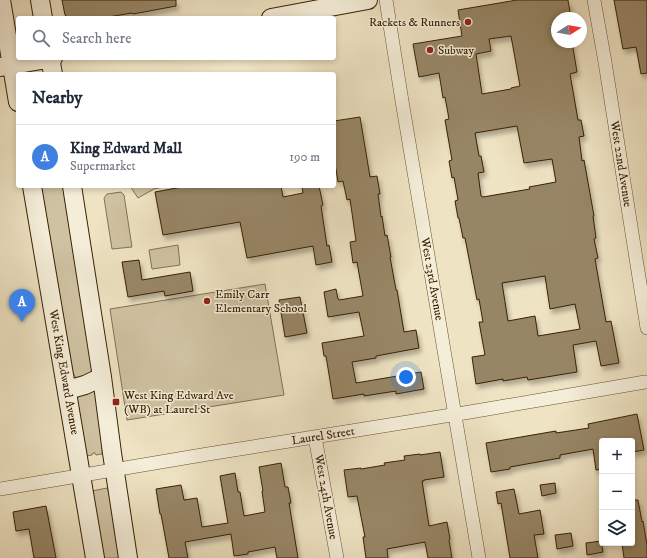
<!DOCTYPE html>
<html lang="en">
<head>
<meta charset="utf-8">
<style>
	body { margin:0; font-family:"IM FELL DW Pica",serif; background:#f6f6f7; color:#1f2937 }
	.controls { position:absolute; right:12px; bottom:12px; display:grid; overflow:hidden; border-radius:4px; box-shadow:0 2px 6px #0003 }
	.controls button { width:36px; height:36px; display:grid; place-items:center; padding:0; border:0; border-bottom:1px solid #e0e1e3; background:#fff; color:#1f2937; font:20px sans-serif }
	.compass { position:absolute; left:551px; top:12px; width:36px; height:36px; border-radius:50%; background:#fff; box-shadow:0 2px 6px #0003; rotate:79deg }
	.you { position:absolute; left:406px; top:377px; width:14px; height:14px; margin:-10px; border:3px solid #fff; border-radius:50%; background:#1a73e8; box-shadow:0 0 0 6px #1a73e833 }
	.badge { display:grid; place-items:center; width:26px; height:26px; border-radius:50%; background:#8f2418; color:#fff; font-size:13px; font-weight:700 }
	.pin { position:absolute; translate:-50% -33px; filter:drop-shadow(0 1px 2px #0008) }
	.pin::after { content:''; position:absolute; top:21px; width:14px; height:12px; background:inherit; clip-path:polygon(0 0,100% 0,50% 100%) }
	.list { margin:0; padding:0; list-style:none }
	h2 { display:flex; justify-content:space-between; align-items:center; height:52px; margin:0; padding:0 16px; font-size:17px }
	h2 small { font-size:13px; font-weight:400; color:#747a83 }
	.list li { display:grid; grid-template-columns:26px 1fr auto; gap:12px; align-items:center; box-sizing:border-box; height:64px; padding:0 16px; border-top:1px solid #e0e1e3 }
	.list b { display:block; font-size:15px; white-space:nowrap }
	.list p { margin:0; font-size:13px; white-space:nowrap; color:#747a83 }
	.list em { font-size:13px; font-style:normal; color:#747a83 }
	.icon { flex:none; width:22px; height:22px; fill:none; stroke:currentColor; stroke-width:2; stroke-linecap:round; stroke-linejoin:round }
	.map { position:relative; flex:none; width:647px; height:558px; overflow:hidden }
	.search { position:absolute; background:#fff; box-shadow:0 2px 6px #0003; left:16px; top:16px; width:320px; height:44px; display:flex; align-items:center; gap:10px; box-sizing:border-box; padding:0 14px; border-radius:4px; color:#747a83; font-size:15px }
	.panel { position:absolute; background:#fff; box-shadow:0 2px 6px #0003; left:16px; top:72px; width:320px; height:116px; border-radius:4px }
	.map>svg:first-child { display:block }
</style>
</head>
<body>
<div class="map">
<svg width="647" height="558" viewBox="0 0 647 558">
	<defs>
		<filter id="shadow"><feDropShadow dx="2.5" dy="4.5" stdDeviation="2" flood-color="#0004"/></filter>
	</defs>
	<rect width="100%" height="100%" fill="#eee3c3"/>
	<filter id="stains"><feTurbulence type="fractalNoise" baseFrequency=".005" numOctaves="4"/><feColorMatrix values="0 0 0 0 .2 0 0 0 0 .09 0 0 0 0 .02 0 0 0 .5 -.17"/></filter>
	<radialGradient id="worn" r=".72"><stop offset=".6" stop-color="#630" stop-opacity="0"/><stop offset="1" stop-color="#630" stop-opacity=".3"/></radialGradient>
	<!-- green -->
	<path fill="#cfc2a2" stroke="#847252" d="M41,186H63L65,193L92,366L91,372L88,376L76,378L73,373Z
		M130,186H168L154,189L138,198Z
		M121,192L124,195L132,247L112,249L104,198L107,194Z
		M178,245L180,265L152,269L149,250Z
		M265,284L284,395L127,420L110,309Z
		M94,388L103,437L102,454L96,455L95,453H93L92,455L86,456L77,397V396Z
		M107,488L114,506L121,558H103L92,491Z"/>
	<!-- building -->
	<path fill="#978666" stroke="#392102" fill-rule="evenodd" filter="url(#shadow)" d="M62,0H176V6L133,14L132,13L102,18H69L65,15Z
		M517,0H568L571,18H557V42H572L577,72L570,74L578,120H581L584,136L579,137L582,161L584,160L594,216H593L596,238L594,239L598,258L595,259L606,322L611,321L619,363L601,366L596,341L573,345L577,372L528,380L527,377L503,381V379L476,384L472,357L485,355L479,322H483L479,299L477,300L465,238H463L459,218H458L455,201L458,200L454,177L452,178L449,161L452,160L445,120L449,119L445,97L443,98L439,73L419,77L413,44L462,36L458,10ZM511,36L520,86L511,88V89L482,94L476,54L491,51L489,39ZM517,126L524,163L552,159L556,182L529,187L530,189L483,197L481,196L478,173L484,172L481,156H479L475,133ZM545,276L550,309L575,304L580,329L538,336L535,316L508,321L502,283Z
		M614,0H647V73L641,74L636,47L623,49Z
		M360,117L370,177L377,176L380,194H378L381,217L382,216L385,236L387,235L391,257H390L396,290H397L404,332L416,330L419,348L376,356V358L352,362L356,383L421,372L424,389L396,394V391L364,396V394L333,399L326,356H324L322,343L364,336L359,312L328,317L324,292L336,289L338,299L339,300L363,296L357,262L353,263L350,242L356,241L350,199L347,200L343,181L338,182L334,157V121Z
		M187,186H281L283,197L303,193L302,186H319L323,205L321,206L327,246L329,245L332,262L316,265L313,246L247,258L240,222L163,235L155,192Z
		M139,260L142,280L190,272L193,291L165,296L164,291L128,297L122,262Z
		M300,297L307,333L285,337L279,300Z
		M637,414L644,450L632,452V441H602V469L596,470L593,449L560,455V458L510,467V469L491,472L486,443L556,431V433L589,428L588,424Z
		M440,452L444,477L424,480V481H422L429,526L447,522L450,539L449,540L452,558H428L425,542L387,549L388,558H366L363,537H365L357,496L348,497L344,470L361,468V469L385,465L384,463L405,460L404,456L420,454V455Z
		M281,463L285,487H288L291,503H289L298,558H277L275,547L248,552V554L234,556L231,534L185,542L188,558H169L161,514H160L156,489L181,485L184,500L197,498L202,527L228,523L220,476L235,473L238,492H240L244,516L265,512L262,491H263L259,467Z
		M555,483L556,493L542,496L540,485Z
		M514,489L519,514L540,510L544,534L534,535L538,558H510L501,503L498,504L496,492Z
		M632,500H638L642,522L643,521L647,545V558H624L622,543H632Z
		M46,506L56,558H34L29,529L16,531L13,512Z
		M571,533L573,546L557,549L555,535Z
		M601,541L603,552L587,555L586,543Z"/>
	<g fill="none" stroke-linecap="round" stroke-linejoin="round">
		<defs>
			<path id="street" d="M386,0L402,101L479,558
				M594,0L605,62L647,328
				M315,437L337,558
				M0,489L208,454L470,412L645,382"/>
			<path id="secondary" d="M1,0L18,102
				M40,0L43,18
				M271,18L368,0
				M50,58L53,74
				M1,67L53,58
				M32,186L95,558
				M72,186L102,377L112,453L128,558
				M67,390L85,385L102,377"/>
		</defs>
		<!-- street casing -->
		<use href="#street" stroke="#665232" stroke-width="14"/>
		<!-- secondary casing -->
		<use href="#secondary" stroke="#392102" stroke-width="20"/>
		<!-- street -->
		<use href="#street" stroke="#f4edd8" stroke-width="13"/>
		<!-- secondary -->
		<use href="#secondary" stroke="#f4edd8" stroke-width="18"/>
	</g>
	<!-- markers -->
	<g fill="#8f2418" stroke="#f4edd8" stroke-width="1.5">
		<circle cx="468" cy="22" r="4"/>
		<circle cx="430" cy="50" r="4"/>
		<circle cx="207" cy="301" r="4"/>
		<rect x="112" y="398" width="8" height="8" rx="2"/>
	</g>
	<g text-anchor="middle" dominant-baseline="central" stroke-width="3" stroke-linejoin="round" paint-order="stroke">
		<!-- poi labels -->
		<g font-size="12" fill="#392102" stroke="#f4edd8" text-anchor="start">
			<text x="460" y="22" text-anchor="end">Rackets &amp; Runners</text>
			<text x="438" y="50">Subway</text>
			<text x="215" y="294">Emily Carr<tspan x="215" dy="14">Elementary School</tspan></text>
			<text x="124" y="395">West King Edward Ave<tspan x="124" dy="14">(WB) at Laurel St</tspan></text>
		</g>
		<!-- street labels -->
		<g font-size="12" fill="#392102" stroke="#f4edd8">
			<text transform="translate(621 164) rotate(81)">West 22nd Avenue</text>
			<text transform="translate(432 279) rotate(80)">West 23rd Avenue</text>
			<text transform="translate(64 372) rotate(80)">West King Edward Avenue</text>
			<text transform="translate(323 436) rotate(-9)">Laurel Street</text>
			<text transform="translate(326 497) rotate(80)">West 24th Avenue</text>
		</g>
	</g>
	<rect width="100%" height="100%" filter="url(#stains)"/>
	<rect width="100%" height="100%" fill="url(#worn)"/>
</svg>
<div class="controls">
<button>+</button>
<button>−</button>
<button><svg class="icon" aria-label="layers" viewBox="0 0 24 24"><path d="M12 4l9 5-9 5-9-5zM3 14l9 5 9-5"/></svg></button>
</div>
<svg class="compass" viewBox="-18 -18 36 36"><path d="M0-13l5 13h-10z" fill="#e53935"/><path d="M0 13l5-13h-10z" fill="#747a83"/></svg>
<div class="you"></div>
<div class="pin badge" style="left:22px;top:322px;background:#3f7fe0">A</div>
<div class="search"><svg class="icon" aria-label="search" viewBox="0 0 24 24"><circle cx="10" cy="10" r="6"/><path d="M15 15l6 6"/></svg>Search here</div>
<section class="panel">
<h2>Nearby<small></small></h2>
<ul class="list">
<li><span class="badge" style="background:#3f7fe0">A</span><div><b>King Edward Mall</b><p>Supermarket</p></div><em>190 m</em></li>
</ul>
</section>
</div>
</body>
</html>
